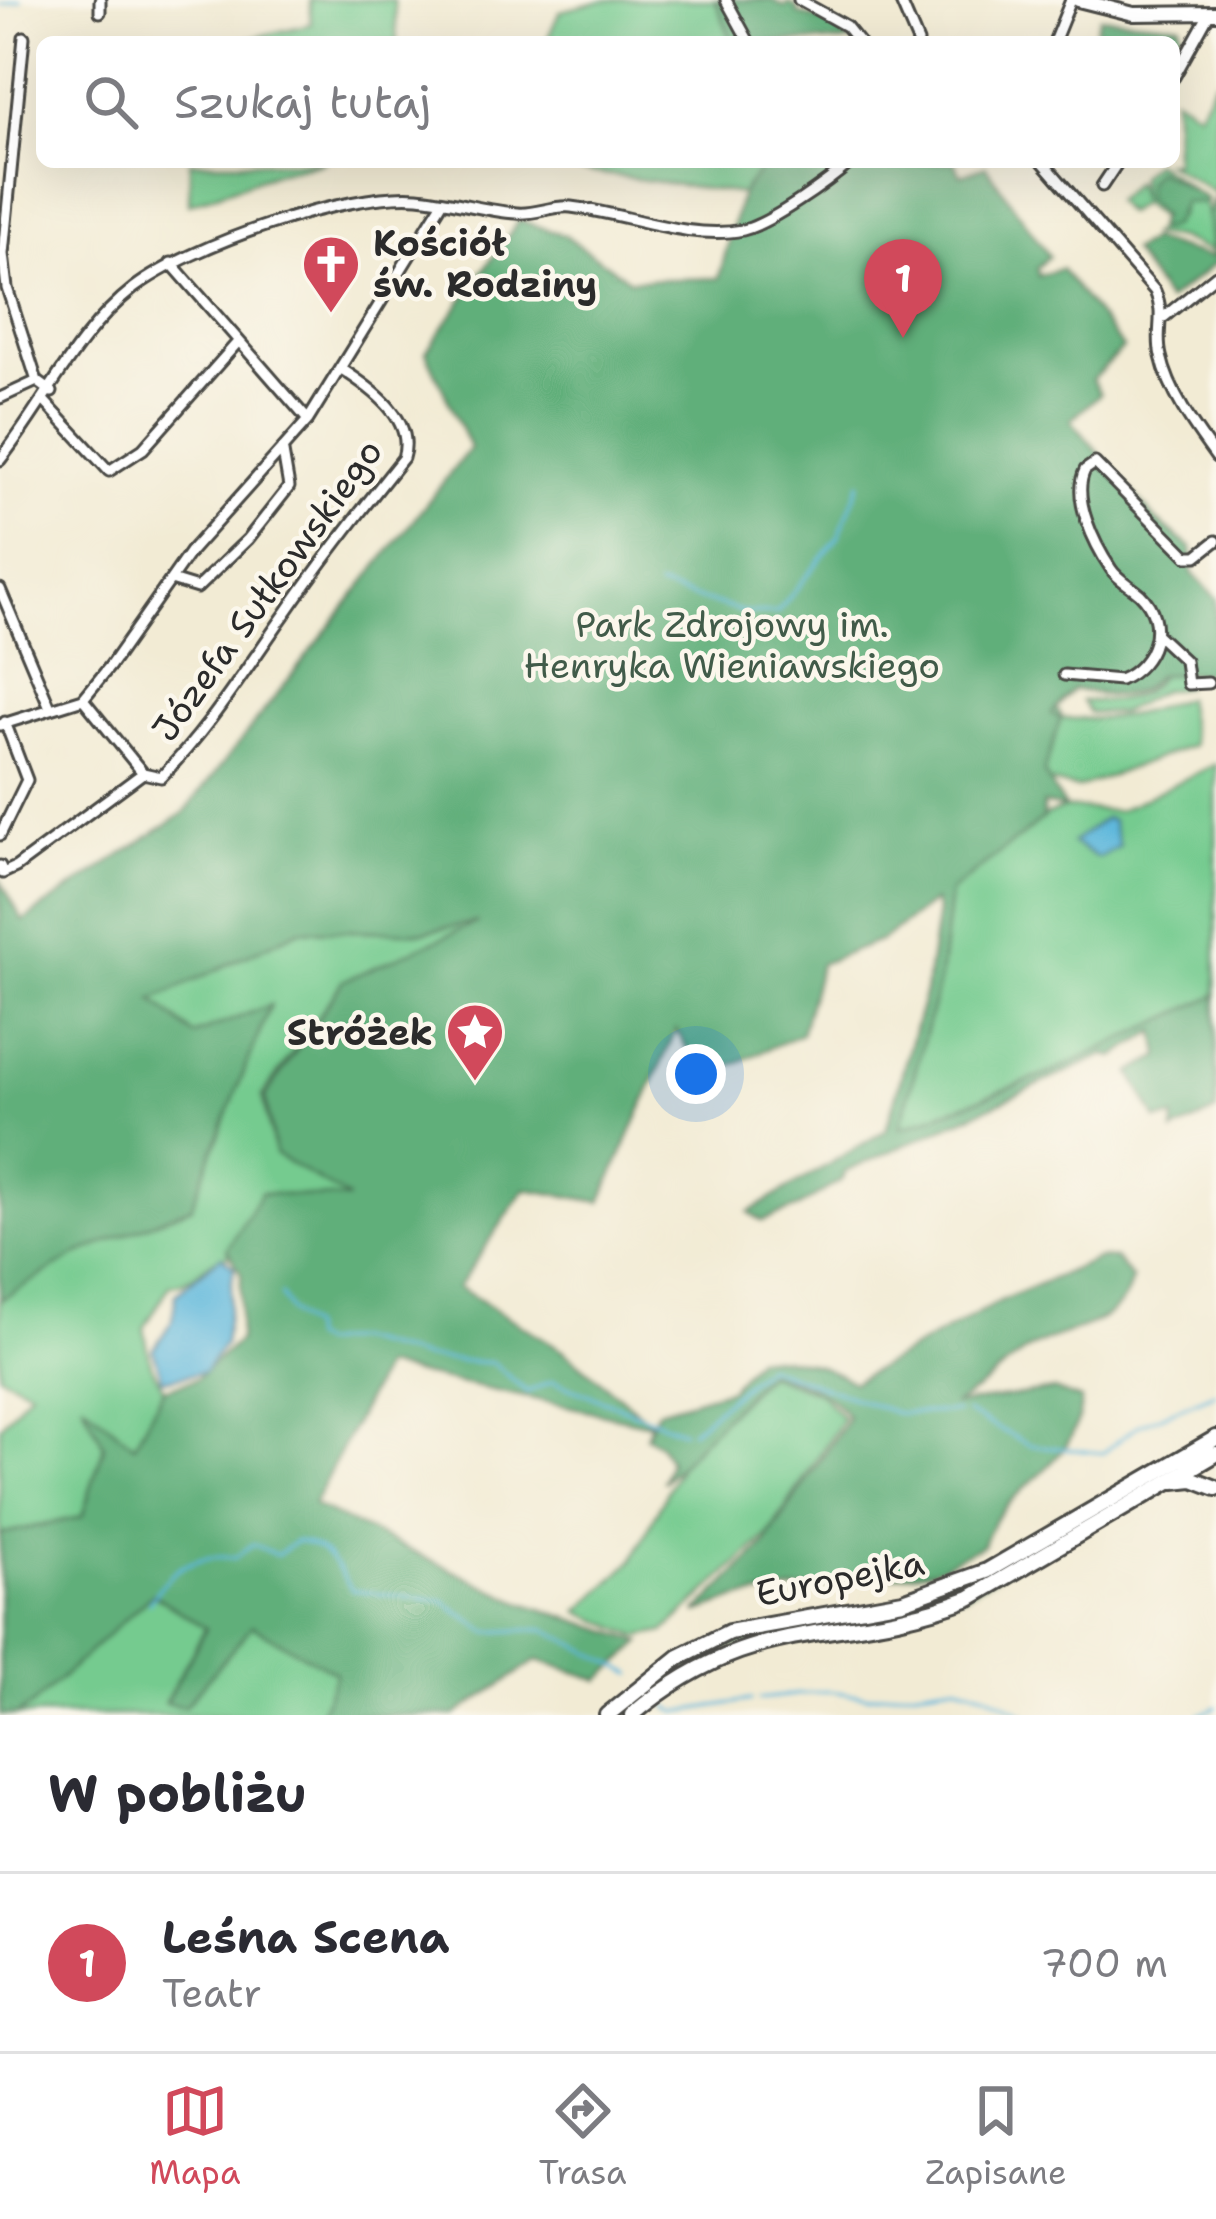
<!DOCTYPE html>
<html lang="pl">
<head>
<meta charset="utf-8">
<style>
	body { margin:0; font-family:"Shantell Sans",sans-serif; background:#f2f2f3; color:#2b2b33 }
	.you { position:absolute; left:696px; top:1074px; width:42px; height:42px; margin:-30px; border:9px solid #fff; border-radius:50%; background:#1a73e8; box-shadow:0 0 0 18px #1a73e833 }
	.badge { display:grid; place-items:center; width:78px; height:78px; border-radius:50%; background:#d1495b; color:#fff; font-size:39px; font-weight:700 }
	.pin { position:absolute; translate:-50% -99px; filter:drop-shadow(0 3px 6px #0008) }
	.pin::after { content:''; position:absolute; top:63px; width:42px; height:36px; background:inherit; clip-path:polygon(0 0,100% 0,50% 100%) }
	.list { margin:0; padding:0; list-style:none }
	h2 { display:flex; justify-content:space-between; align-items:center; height:156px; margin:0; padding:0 48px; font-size:51px }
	h2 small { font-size:39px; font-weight:400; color:#7c7c81 }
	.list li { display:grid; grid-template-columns:78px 1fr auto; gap:36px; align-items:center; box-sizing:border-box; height:180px; padding:0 48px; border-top:3px solid #e1e1e2 }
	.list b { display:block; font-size:45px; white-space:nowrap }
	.list p { margin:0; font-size:39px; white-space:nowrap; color:#7c7c81 }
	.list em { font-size:39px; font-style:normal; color:#7c7c81 }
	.icon { flex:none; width:66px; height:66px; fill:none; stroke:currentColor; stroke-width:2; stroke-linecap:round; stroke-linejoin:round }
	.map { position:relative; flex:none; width:1216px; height:1715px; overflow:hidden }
	.search { position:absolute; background:#fff; box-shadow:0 12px 48px #0002; left:36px; right:36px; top:36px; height:132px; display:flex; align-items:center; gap:30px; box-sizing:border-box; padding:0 42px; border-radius:18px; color:#7c7c81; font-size:45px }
	.sheet { height:336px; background:#fff }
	nav { display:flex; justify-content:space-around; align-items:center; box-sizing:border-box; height:168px; border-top:3px solid #e1e1e2; background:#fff; font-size:33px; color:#7c7c81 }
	nav a { display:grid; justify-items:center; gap:6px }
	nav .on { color:#d1495b }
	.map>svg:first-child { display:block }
</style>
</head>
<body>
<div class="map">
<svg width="1216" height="1715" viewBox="0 0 1216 1715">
	<rect width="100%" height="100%" fill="#fbf7ec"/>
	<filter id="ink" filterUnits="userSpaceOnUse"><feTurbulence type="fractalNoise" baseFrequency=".00833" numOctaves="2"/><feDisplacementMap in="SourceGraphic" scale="24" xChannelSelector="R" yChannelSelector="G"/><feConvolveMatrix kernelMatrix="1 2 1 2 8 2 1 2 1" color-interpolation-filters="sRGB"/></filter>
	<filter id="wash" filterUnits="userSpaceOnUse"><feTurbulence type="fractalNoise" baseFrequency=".004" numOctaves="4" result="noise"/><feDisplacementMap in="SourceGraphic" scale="48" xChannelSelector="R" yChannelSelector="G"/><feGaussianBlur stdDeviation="2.7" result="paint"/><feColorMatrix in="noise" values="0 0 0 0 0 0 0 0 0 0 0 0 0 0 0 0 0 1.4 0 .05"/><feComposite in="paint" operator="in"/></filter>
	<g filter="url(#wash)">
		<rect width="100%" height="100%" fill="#f2ebd4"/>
		<!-- green -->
		<path fill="#75cb8f" stroke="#507b5d" stroke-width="3" d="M310,0H394L397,42H235L311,24Z
			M605,0H715L733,42H546L560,11Z
			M1216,79V194L1165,162H1174V97L1198,112Z
			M190,162H326L275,173L189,204Z
			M521,162H766L741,194Z
			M1154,162L1192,190L1161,219L1141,203L1126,213L1114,201L1135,182L1141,202L1139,176Z
			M1196,199L1205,204L1213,253L1178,238L1150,235L1179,216L1183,202Z
			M1185,672V687L1162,690L1120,713H1089L1082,701C1110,702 1144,703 1160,675Z
			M1047,693L1062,718C1110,722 1138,715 1185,698L1193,745L1078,788L727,723Z
			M1216,764V995L1048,1074L899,1129L940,978L950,892L1047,815L1065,808L1117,811Z
			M485,920L343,981L262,1096L275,1154L352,1200L261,1193L226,1257C206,1258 195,1284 170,1285L144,1328L151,1365L164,1389L134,1446L86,1405L105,1446L82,1517L0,1534V1427L30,1390L0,1375V1300L85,1249L232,1100L270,1007L194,1035L151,1001L300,930L422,932Z
			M767,1374L820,1393L843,1418L768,1535L664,1632L639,1637L579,1612L632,1561L684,1458Z
			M1216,1444V1449L965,1594L733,1646L689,1667L624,1715H613L685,1660L729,1638L908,1604L979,1581Z
			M152,1594L206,1627L165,1702L184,1706L252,1625L337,1673L319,1715H15Z"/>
		<!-- forest -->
		<path fill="#60af7a" stroke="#466d52" stroke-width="3" d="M715,0H772L785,7L788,3L798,8L797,13L831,23L852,42H733Z
			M1100,17L1180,24L1181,36L1170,34L1164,42H1092Z
			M766,162H955L961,175L986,166L1049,256L1037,268L1038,276L1061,269L1123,348L1092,380L1100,394L1071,420L1157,521L1192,548V573L1216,598V673L1157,675C1135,704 1104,696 1073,689L1051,714L1061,718L1044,773L1065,808L1043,804V819L950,892L940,978L900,1128L1048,1074L1216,995V1112L1173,1132L1174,1118L1157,1120L1131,1073L1160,1056L1156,1031L1115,1057L1105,1055L845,1172L843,1179L799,1207L762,1221L749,1212L886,1130L925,991L937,912L934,901L882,940L820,964L801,1034L730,1066L690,1053L676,1030L601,1202L525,1189L458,1287L563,1350L652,1423L658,1410L730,1389L756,1357C794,1356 820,1363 853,1382L1000,1301L1099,1258L1116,1259L1132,1279C1119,1332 1065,1326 1028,1350C1001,1367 982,1390 952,1405L1054,1390L1081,1400C1078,1470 1001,1485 983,1545L932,1570L736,1599L696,1613L764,1545L848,1418C830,1389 798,1381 767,1372L663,1482L669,1461L659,1444L646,1436L651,1424L383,1367L313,1505L523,1603L642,1642L600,1680L538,1660L455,1715H319L336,1673L252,1626L184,1707L165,1703L206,1628L152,1594L31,1706L16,1715H0V1534L82,1517L104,1446L82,1402L134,1445L164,1389L196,1379L239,1340L241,1274L227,1249L261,1193L349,1199L275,1154L265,1097L343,981L478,922L422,932L300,930L153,1000L194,1035L270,1005L191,1207L78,1254L0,1300V880L23,921L184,813L470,448L426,352L519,220L564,235L630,280L719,278L741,194Z
			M1156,170L1207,199L1205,204L1183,202L1172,226L1161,230L1156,227L1161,215L1145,200L1146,182Z
			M1216,196V263L1167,301L1131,251L1151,240L1212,258L1207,215Z"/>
		<!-- water -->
		<path fill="#5fb8dc" stroke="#457284" stroke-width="3" d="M1105,818L1112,821L1119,846L1098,858L1072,843Z
			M221,1256L234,1267L224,1344L204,1372L163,1380L153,1350L173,1319L176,1294Z"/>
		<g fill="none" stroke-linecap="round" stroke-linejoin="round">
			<!-- stream -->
			<path stroke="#5fb8dc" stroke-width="3" d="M0,5L21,0
				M658,587L747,613H777L839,536L860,482
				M281,1295L291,1313L309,1328L310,1339L321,1344L352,1339L425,1358L493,1363L527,1392L553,1381L683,1431
				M966,1412L1030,1445L1103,1453L1138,1425L1216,1393
				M691,1431L766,1366L896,1413L957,1412
				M149,1603C169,1570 194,1552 235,1558L253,1544L277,1555L296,1541C328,1546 336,1566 352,1590L443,1601L488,1632L545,1629L633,1674
				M759,1699L828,1691L866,1696L955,1684L986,1693L1026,1715
				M668,1707L677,1712L751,1700
				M1199,1715L1216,1707"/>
		</g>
	</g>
	<g filter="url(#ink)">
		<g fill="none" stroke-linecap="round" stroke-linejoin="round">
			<defs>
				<path id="street" d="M100,0V12
					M726,0L749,42
					M799,0L846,26L859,42
					M900,0L918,42
					M24,37L3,254L7,288L37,381L52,392
					M1054,42L1071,0
					M1174,77L1209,14
					M1043,162L1155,291C1166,316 1155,331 1161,356C1169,392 1194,427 1216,457
					M1102,186L1118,162
					M171,263L308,420
					M1164,317L1216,275
					M0,398L37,381
					M45,402L109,471L143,449L237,343
					M0,460C45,403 76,333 134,288C190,245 347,191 418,197C451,200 484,211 517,213C535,215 553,205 571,207C625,213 689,241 743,230C770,224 829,181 851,162
					M171,580L197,588L248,539L289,487L283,452
					M0,589L49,705
					M1157,635L1185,661L1188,684L1208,683
					M1064,675L1120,680C1155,665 1169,622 1140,594C1130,585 1118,580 1111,569C1095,545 1071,498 1085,470L1095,463L1187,556H1197L1216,541
					M83,699L143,773
					M0,725L83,699L110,666L190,552L308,420L442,203
					M0,835L27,780L5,722
					M0,866L3,873L16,867L143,773L161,777C209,729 245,670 285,614C322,560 362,509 403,458C416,418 368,386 340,368"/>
				<path id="secondary" d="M1078,0L1134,14L1216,13"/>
				<path id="primary" d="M1174,1481L1193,1479L1216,1488
					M607,1715L679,1657L729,1632L903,1601L987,1571L1216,1438
					M632,1715C756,1610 838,1648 970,1598L1216,1454"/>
			</defs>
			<!-- street casing -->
			<use href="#street" stroke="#494844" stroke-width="15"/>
			<!-- secondary casing -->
			<use href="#secondary" stroke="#494844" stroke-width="18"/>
			<!-- primary casing -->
			<use href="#primary" stroke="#494844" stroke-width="20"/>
			<!-- street -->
			<use href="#street" stroke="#fff" stroke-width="9"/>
			<!-- secondary -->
			<use href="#secondary" stroke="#fff" stroke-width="12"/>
			<!-- primary -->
			<use href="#primary" stroke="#fff" stroke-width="14"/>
		</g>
	</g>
	<!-- icons -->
	<defs>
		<symbol id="church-pin" viewBox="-11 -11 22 30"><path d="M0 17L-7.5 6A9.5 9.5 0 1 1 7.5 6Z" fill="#d1495b" stroke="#fbf7ec"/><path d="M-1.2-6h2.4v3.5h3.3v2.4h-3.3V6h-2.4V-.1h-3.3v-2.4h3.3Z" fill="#fff"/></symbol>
		<symbol id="sight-pin" viewBox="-11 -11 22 30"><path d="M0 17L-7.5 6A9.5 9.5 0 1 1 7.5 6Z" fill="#d1495b" stroke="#fbf7ec"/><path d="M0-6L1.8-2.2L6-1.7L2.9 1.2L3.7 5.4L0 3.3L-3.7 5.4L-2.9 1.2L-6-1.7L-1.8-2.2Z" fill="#fff"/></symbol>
	</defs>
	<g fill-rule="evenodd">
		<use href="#church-pin" x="298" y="231" width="66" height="90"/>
		<use href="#sight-pin" x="442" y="999" width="66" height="90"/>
	</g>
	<g text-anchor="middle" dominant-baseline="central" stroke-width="9" stroke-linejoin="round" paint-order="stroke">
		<!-- poi labels -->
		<g font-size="36" font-weight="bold" fill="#2b2b2b" stroke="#fbf7ec" text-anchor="start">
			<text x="373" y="243">Kościół<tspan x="373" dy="41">św. Rodziny</tspan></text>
			<text x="433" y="1032" text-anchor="end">Stróżek</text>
		</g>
		<!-- street labels -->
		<g font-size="36" fill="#2b2b2b" stroke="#fbf7ec">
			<text transform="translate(267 590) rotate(-54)">Józefa Sułkowskiego</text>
			<text transform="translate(840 1578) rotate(-11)">Europejka</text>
		</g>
		<!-- park labels -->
		<g font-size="36" fill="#415b49" stroke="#fbf7ec">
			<text x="732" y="624">Park Zdrojowy im.<tspan x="732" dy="41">Henryka Wieniawskiego</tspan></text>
		</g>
	</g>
</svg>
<div class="you"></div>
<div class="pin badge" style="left:903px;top:338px">1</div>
<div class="search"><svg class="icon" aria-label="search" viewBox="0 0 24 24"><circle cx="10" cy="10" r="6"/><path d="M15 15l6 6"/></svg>Szukaj tutaj</div>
</div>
<section class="sheet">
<h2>W pobliżu<small></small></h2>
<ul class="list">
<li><span class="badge">1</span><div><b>Leśna Scena</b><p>Teatr</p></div><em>700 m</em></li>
</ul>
</section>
<nav>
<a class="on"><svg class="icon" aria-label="map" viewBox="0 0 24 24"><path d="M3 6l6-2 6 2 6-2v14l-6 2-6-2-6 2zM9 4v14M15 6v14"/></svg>Mapa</a>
<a><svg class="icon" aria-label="directions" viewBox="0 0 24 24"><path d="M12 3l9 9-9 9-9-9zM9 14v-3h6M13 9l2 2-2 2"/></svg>Trasa</a>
<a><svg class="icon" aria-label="saved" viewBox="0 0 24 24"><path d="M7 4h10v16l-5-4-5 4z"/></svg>Zapisane</a>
</nav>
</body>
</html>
